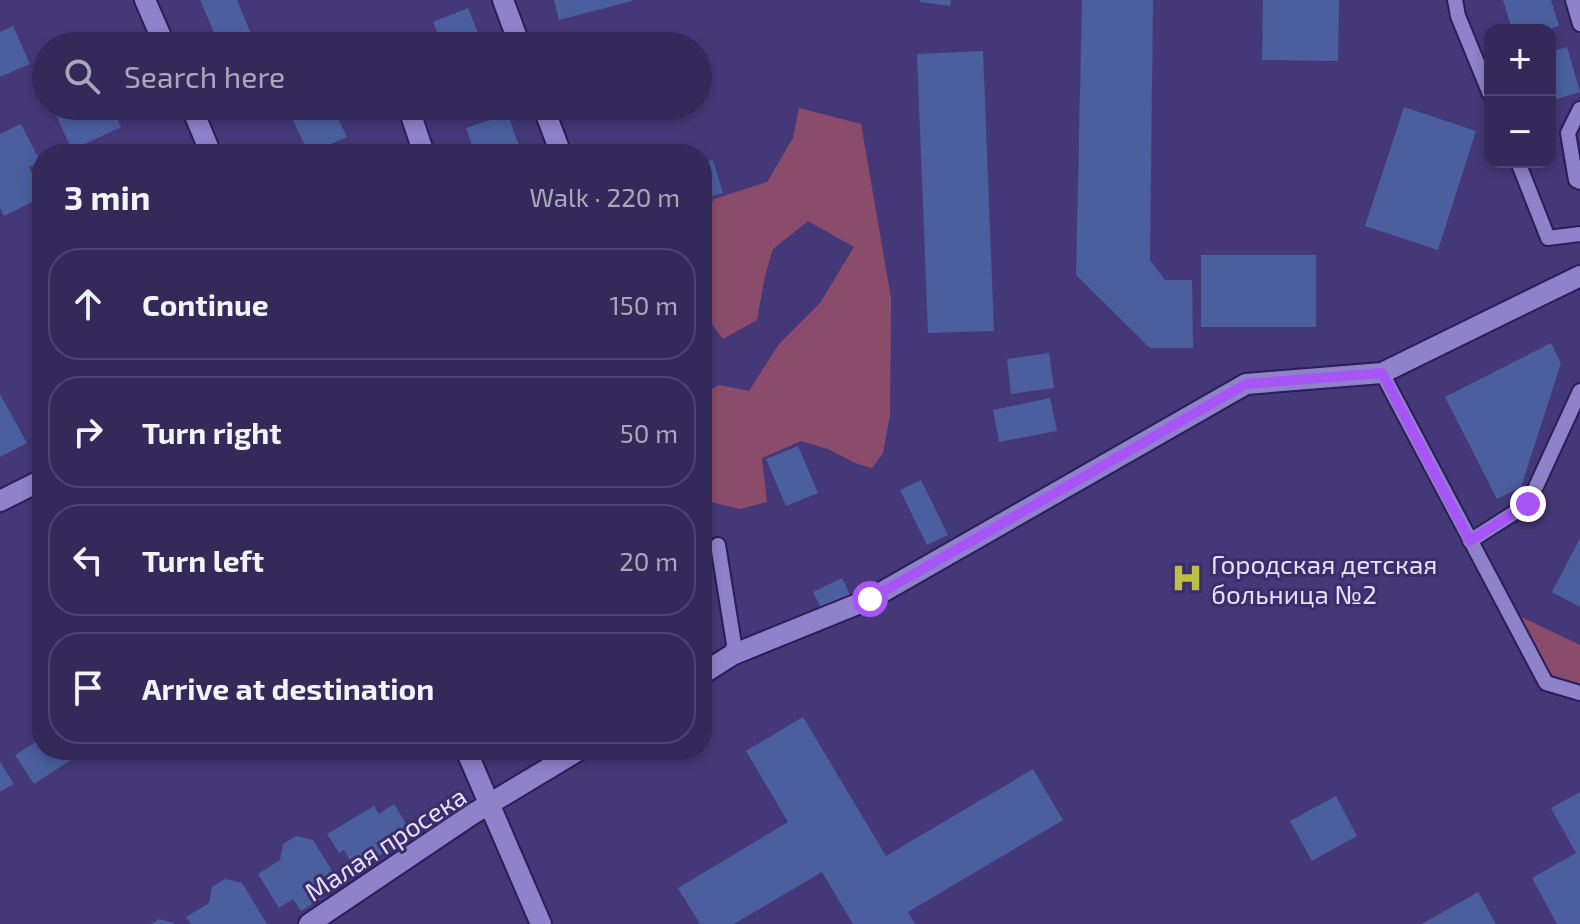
<!DOCTYPE html>
<html lang="en">
<head>
<meta charset="utf-8">
<style>
	body { margin:0; font-family:"Exo 2",sans-serif; background:#3f3663; color:#f1f3f6 }
	.controls { position:absolute; right:24px; top:24px; display:grid; overflow:hidden; border-radius:16px; box-shadow:0 4px 12px #0003 }
	.controls button { width:72px; height:72px; display:grid; place-items:center; padding:0; border:0; border-bottom:2px solid #4e4670; background:#342a5a; color:#f1f3f6; font:40px sans-serif }
	.stop { position:absolute; width:24px; height:24px; margin:-18px; border:6px solid #a855f7; border-radius:50%; background:#fff }
	.stop.end { background:#a855f7; border-color:#fff; box-shadow:0 2px 8px #0008 }
	.list { margin:0; padding:0; list-style:none }
	h2 { display:flex; justify-content:space-between; align-items:center; height:104px; margin:0; padding:0 32px; font-size:34px }
	h2 small { font-size:26px; font-weight:400; color:#a9a7bb }
	.list li { display:grid; grid-template-columns:52px 1fr auto; gap:24px; align-items:center; box-sizing:border-box; height:112px; margin:0 16px 16px; padding:0 16px; border:2px solid #4e4670; border-radius:32px }
	.list b { display:block; font-size:30px; white-space:nowrap }
	.list em { font-size:26px; font-style:normal; color:#a9a7bb }
	.icon { flex:none; width:44px; height:44px; fill:none; stroke:currentColor; stroke-width:2; stroke-linecap:round; stroke-linejoin:round }
	.map { position:relative; flex:none; width:1580px; height:924px; overflow:hidden }
	.search { position:absolute; background:#342a5a; box-shadow:0 4px 12px #0003; left:32px; top:32px; width:680px; height:88px; display:flex; align-items:center; gap:20px; box-sizing:border-box; padding:0 28px; border-radius:44px; color:#a9a7bb; font-size:30px }
	.panel { position:absolute; background:#342a5a; box-shadow:0 4px 12px #0003; left:32px; top:144px; width:680px; height:616px; border-radius:32px }
	.map>svg:first-child { display:block }
</style>
</head>
<body>
<div class="map">
<svg width="1580" height="924" viewBox="0 0 1580 924">
	<rect width="100%" height="100%" fill="#453878"/>
	<!-- green -->
	<path fill="#8b4c6b" d="M799,108L861,124L891,298L890,415L883,453L872,468L855,463L828,449L801,441L762,458L767,502L740,509L702,500V395L719,385L749,391L779,344L820,303L854,247L808,221L773,249L765,276L757,320L723,339L702,311V220L714,199L767,182L793,138Z
		M1517,615L1580,645V687L1549,678Z"/>
	<!-- building -->
	<path fill="#4b5e9e" d="M200,0H237L254,41L242,46H220Z
		M554,0H631L632,1L559,20Z
		M920,0H951L950,6L920,2Z
		M1082,0H1153L1150,260L1165,280H1192L1193,348H1150L1076,275Z
		M1263,0H1339L1338,61L1262,60Z
		M1503,0H1551L1559,26L1546,30H1512Z
		M468,8L483,46H443L433,22Z
		M13,26L30,64L0,77V32Z
		M1567,47L1580,92L1550,101V52Z
		M983,51L994,331L928,333L917,54Z
		M70,106H111L121,127L72,150L56,115L71,109Z
		M296,106H332L347,137L309,154L288,110Z
		M588,106H611L612,107L590,114Z
		M1404,107L1476,131L1438,250L1365,226Z
		M508,114L519,146L494,154H475L466,128Z
		M21,124L40,161L29,167L42,192V197L4,216L0,208V134Z
		M713,160L723,193L702,199V163Z
		M1201,255H1316V327H1201Z
		M1551,343L1561,363L1521,487L1497,499L1445,397Z
		M1049,353L1054,388L1011,394L1007,359Z
		M0,394L27,443L0,457Z
		M1050,398L1057,431L999,442L993,410Z
		M798,446L818,493L786,506L766,459Z
		M921,480L948,535L927,545L900,490Z
		M702,533H707L706,570H702Z
		M1580,538V607L1552,592Z
		M842,578L850,595L822,610L813,592Z
		M803,717L886,856L1033,769L1063,820L908,912L915,924H853L822,872L734,924H700L678,888L788,822L746,751Z
		M42,738V750H69L74,758L34,784L15,755Z
		M0,762L14,784L0,792Z
		M1580,792V924H1557L1532,878L1576,853L1551,808Z
		M1336,796L1357,836L1312,861L1290,821Z
		M394,804L410,830L388,844L391,849L356,870L344,850L339,853L327,834L374,806L379,814Z
		M296,836L313,840L339,882L321,893L324,897L301,911L293,899L279,908L258,874L280,860L283,844Z
		M225,879L242,883L267,924H191L186,917L209,903L212,887Z
		M1478,892L1496,924H1422Z
		M159,919L174,923V924H151Z"/>
	<g fill="none" stroke-linecap="round" stroke-linejoin="round">
		<defs>
			<path id="service" d="M1455,0L1458,16L1490,94
				M1573,0L1580,24
				M1580,109L1568,133L1576,180L1580,182
				M1518,162L1548,238L1580,234
				M1382,373L1546,683L1580,693
				M1470,541L1528,504L1580,391
				M718,545L734,644L732,655"/>
			<path id="minor" d="M145,0L165,46
				M503,0L520,46
				M191,106L211,154
				M408,106L424,154
				M543,106L561,154
				M0,501L42,480
				M702,674L732,655L870,599L1246,384L1382,373L1580,276
				M466,750L541,924
				M309,924L471,815L579,750"/>
		</defs>
		<!-- service casing -->
		<use href="#service" stroke="#2c1c5a" stroke-width="18"/>
		<!-- minor casing -->
		<use href="#minor" stroke="#2c1c5a" stroke-width="24"/>
		<!-- service -->
		<use href="#service" stroke="#8e83cb" stroke-width="14"/>
		<!-- minor -->
		<use href="#minor" stroke="#8e83cb" stroke-width="20"/>
	</g>
	<g fill="none" stroke-linecap="round" stroke-linejoin="round">
		<!-- route -->
		<path stroke="#a855f7" stroke-width="10" d="M870,599L1246,384L1382,373L1470,541L1528,504"/>
	</g>
	<!-- icons -->
	<defs>
		<symbol id="hospital-bare" viewBox="-9 -9 18 18"><path d="M-5-5h3v3.5h4V-5h3V5h-3V1.5h-4V5h-3Z" fill="#bdbf43" stroke="#3b2d6c" stroke-width="2.5" paint-order="stroke"/></symbol>
	</defs>
	<g fill-rule="evenodd">
		<use href="#hospital-bare" x="1165" y="556" width="44" height="44"/>
	</g>
	<g text-anchor="middle" dominant-baseline="central" stroke-width="6" stroke-linejoin="round" paint-order="stroke">
		<!-- poi labels -->
		<g font-size="26" fill="#e3e1f9" stroke="#3b2d6c" text-anchor="start">
			<text x="1211" y="563">Городская детская<tspan x="1211" dy="30">больница №2</tspan></text>
		</g>
		<!-- street labels -->
		<g font-size="26" fill="#e3e1f9" stroke="#3b2d6c">
			<text transform="translate(385 843) rotate(-33)">Малая просека</text>
		</g>
	</g>
</svg>
<div class="controls">
<button>+</button>
<button>−</button>
</div>
<div class="stop" style="left:870px;top:599px"></div>
<div class="stop end" style="left:1528px;top:504px"></div>
<div class="search"><svg class="icon" aria-label="search" viewBox="0 0 24 24"><circle cx="10" cy="10" r="6"/><path d="M15 15l6 6"/></svg>Search here</div>
<section class="panel">
<h2>3 min<small>Walk · 220 m</small></h2>
<ul class="list">
<li><svg class="icon" aria-label="ahead" viewBox="0 0 24 24"><path d="M12 20V5M6 11l6-6 6 6"/></svg><div><b>Continue</b></div><em>150 m</em></li>
<li><svg class="icon" aria-label="right" viewBox="0 0 24 24"><path d="M7 20v-9h11M14 6l5 5-5 5"/></svg><div><b>Turn right</b></div><em>50 m</em></li>
<li><svg class="icon" aria-label="left" viewBox="0 0 24 24"><path d="M17 20v-9H6M10 6l-5 5 5 5"/></svg><div><b>Turn left</b></div><em>20 m</em></li>
<li><svg class="icon" aria-label="arrive" viewBox="0 0 24 24"><path d="M6 21V4h12l-3 4 3 4H6"/></svg><div><b>Arrive at destination</b></div></li>
</ul>
</section>
</div>
</body>
</html>
